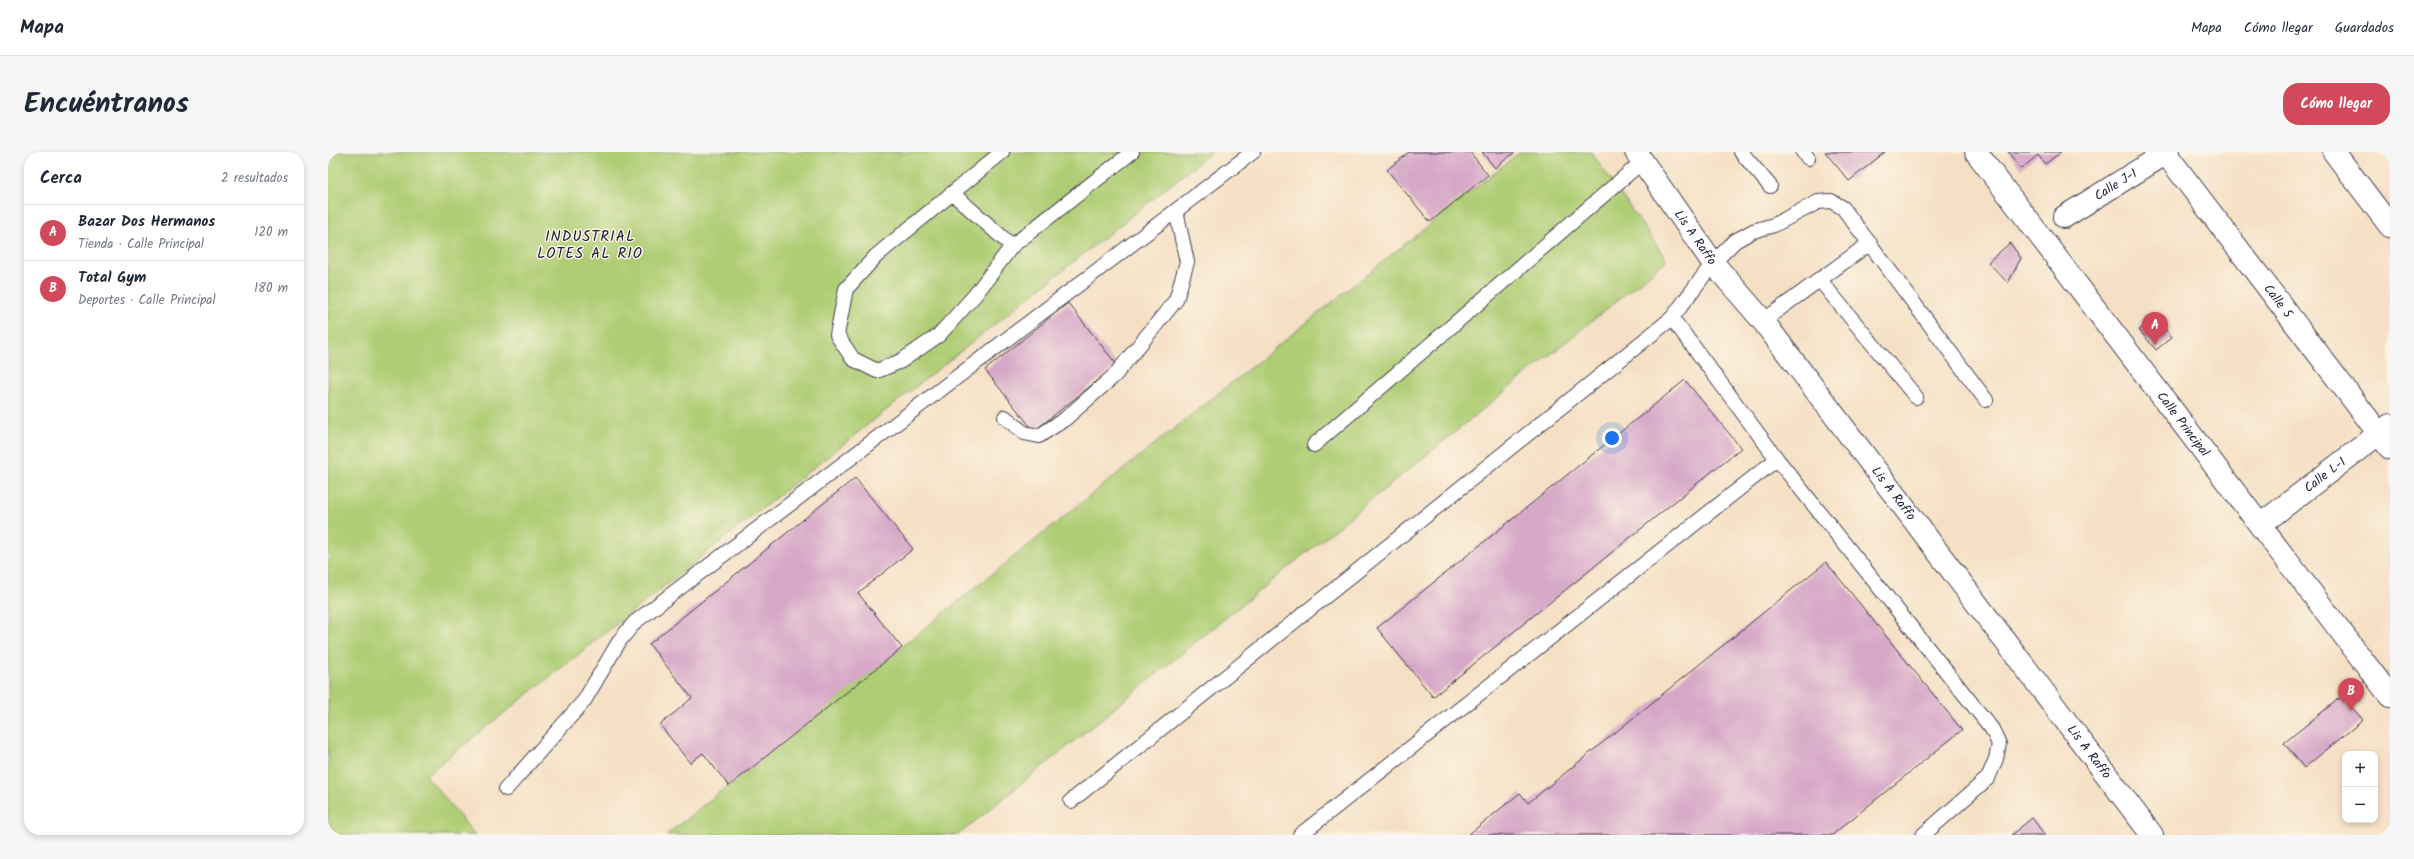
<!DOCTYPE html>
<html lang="es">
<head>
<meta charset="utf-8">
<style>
	body { margin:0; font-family:Kalam,sans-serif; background:#f6f6f7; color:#1f2937 }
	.controls { position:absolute; right:12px; bottom:12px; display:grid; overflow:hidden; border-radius:8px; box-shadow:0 2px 6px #0003 }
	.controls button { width:36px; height:36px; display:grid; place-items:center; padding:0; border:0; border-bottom:1px solid #e0e1e3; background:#fff; color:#1f2937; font:20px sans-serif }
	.you { position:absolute; left:1284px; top:286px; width:14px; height:14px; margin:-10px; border:3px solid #fff; border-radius:50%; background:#1a73e8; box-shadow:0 0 0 6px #1a73e833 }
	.badge { display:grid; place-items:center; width:26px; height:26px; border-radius:50%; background:#d1495b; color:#fff; font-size:13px; font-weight:700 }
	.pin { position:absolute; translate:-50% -33px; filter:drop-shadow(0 1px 2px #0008) }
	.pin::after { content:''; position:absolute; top:21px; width:14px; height:12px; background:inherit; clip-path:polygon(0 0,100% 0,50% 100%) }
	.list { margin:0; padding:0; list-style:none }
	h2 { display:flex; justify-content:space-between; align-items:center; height:52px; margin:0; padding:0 16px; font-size:17px }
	h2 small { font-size:13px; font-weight:400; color:#747a83 }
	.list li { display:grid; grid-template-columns:26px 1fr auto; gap:12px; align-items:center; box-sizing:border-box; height:56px; padding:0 16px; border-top:1px solid #e0e1e3 }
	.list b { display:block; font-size:15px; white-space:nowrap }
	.list p { margin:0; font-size:13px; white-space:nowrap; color:#747a83 }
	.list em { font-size:13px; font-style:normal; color:#747a83 }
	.map { position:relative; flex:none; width:2062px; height:683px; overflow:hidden; border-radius:16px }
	header { display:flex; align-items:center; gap:24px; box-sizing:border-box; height:56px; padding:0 20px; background:#fff; border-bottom:1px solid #e0e1e3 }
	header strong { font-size:19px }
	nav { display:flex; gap:22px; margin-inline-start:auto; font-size:14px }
	.intro { display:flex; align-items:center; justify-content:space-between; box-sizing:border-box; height:96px; padding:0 24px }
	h1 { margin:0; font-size:28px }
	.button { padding:10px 18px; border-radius:16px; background:#d1495b; color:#fff; font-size:14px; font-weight:700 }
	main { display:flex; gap:24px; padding:0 24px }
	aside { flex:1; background:#fff; border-radius:16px; box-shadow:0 2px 6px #0003 }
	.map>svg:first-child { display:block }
</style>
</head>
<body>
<header>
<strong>Mapa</strong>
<nav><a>Mapa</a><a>Cómo llegar</a><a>Guardados</a></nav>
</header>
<div class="intro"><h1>Encuéntranos</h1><a class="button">Cómo llegar</a></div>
<main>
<aside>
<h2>Cerca<small>2 resultados</small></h2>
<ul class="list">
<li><span class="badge">A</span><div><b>Bazar Dos Hermanos</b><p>Tienda · Calle Principal</p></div><em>120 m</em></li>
<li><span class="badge">B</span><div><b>Total Gym</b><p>Deportes · Calle Principal</p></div><em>180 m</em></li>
</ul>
</aside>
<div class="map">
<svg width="2062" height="683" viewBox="0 0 2062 683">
	<rect width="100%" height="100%" fill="#fcf5e5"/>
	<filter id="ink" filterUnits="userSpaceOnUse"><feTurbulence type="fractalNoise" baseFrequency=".025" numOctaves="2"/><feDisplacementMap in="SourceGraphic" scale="8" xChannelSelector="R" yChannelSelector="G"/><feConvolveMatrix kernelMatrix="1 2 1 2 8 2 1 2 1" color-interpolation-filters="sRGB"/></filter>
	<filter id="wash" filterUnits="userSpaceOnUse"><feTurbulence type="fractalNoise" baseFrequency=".012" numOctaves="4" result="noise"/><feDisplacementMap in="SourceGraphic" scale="16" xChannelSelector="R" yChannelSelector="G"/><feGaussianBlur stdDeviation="0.9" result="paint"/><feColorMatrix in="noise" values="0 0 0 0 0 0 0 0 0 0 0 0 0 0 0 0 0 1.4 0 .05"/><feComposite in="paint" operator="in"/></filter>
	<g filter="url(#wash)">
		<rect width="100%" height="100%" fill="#f5e0c5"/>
		<!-- green -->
		<path fill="#afcd75" stroke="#687858" d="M0,0H884L98,623L147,683H0Z
			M1192,0H1263L1339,108L630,683H338Z"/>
		<g id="blocks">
			<!-- building -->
			<path fill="#d7a7c8" d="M1081,0H1142L1160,23L1102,70L1059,18Z
				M1154,0H1187L1167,16Z
				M1497,0H1557L1521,29Z
				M1680,0H1733L1717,12L1710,3L1693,17Z
				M1682,91L1693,106L1680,131L1660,110Z
				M740,151L789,213L706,279L657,218Z
				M1827,165L1844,185L1828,198L1811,178Z
				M1357,228L1413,296L1105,545L1049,476Z
				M527,326L585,397L530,441L574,496L401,634L375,601L362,611L332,573L364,546L321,492Z
				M1498,410L1634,578L1504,683H1140L1192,641L1200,651Z
				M2014,544L2035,568L1976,616L1956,591Z
				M1704,666L1717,683H1683Z"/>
		</g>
	</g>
	<g filter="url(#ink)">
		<use href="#blocks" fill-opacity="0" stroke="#423e50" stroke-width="1"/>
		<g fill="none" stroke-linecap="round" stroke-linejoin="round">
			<defs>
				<path id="lane" d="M674,0L548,104L518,137L509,183L525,207L549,219L573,209L611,183L647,143L684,94L804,0
					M1413,0L1442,34
					M1475,0L1480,6
					M624,41L684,94
					M1491,127L1588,245
					M1435,169L1542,91
					M677,265L696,281L711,284L737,267L787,223L848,148L859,110L848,59
					M986,293L1315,9
					M1449,307L1664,577L1671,592L1668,607L1660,626L1595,683
					M178,637L256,549L292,488L307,470L925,0
					M743,649L1344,166L1385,111L1407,89L1425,79L1446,73L1490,50L1503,49L1515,56L1658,248
					M972,683L1449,307L1344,166"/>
				<g id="street">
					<path id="s1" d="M1308,0L1385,111L1435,169L1824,683"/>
					<path id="s2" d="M1648,0L2062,544"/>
					<path d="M2006,0L2062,74"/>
					<path id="s3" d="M1838,2L2062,296"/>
					<path id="s4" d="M1736,65L1840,0"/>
					<path id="s5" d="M1932,373L2062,273"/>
				</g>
			</defs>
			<!-- lane casing -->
			<use href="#lane" stroke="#423e50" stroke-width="16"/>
			<!-- street casing -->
			<use href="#street" stroke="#423e50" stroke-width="24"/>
			<!-- lane -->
			<use href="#lane" stroke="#fff" stroke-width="14"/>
			<!-- street -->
			<use href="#street" stroke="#fff" stroke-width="22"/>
		</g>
	</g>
	<g text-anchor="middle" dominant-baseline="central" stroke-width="3" stroke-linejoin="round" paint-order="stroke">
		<!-- street labels -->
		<g font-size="13" fill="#22223b" stroke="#fcf5e5">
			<text stroke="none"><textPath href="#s4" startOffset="61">Calle J-1</textPath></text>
			<text stroke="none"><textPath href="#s1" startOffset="104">Lis A Raffo</textPath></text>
			<text stroke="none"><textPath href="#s3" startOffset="185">Calle 5</textPath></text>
			<text stroke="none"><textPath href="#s2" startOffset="342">Calle Principal</textPath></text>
			<text stroke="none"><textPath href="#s5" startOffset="82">Calle L-1</textPath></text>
			<text stroke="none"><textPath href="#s1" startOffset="428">Lis A Raffo</textPath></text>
			<text stroke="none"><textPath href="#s1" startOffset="752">Lis A Raffo</textPath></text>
		</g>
		<!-- quarter labels -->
		<g font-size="15" letter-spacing="1" fill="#22223b" stroke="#fcf5e5">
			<text x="262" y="85">INDUSTRIAL<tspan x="262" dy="17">LOTES AL RIO</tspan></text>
		</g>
	</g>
</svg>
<div class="controls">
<button>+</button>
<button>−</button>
</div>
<div class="you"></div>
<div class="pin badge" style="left:1827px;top:193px">A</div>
<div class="pin badge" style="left:2023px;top:559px">B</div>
</div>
</main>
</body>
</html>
